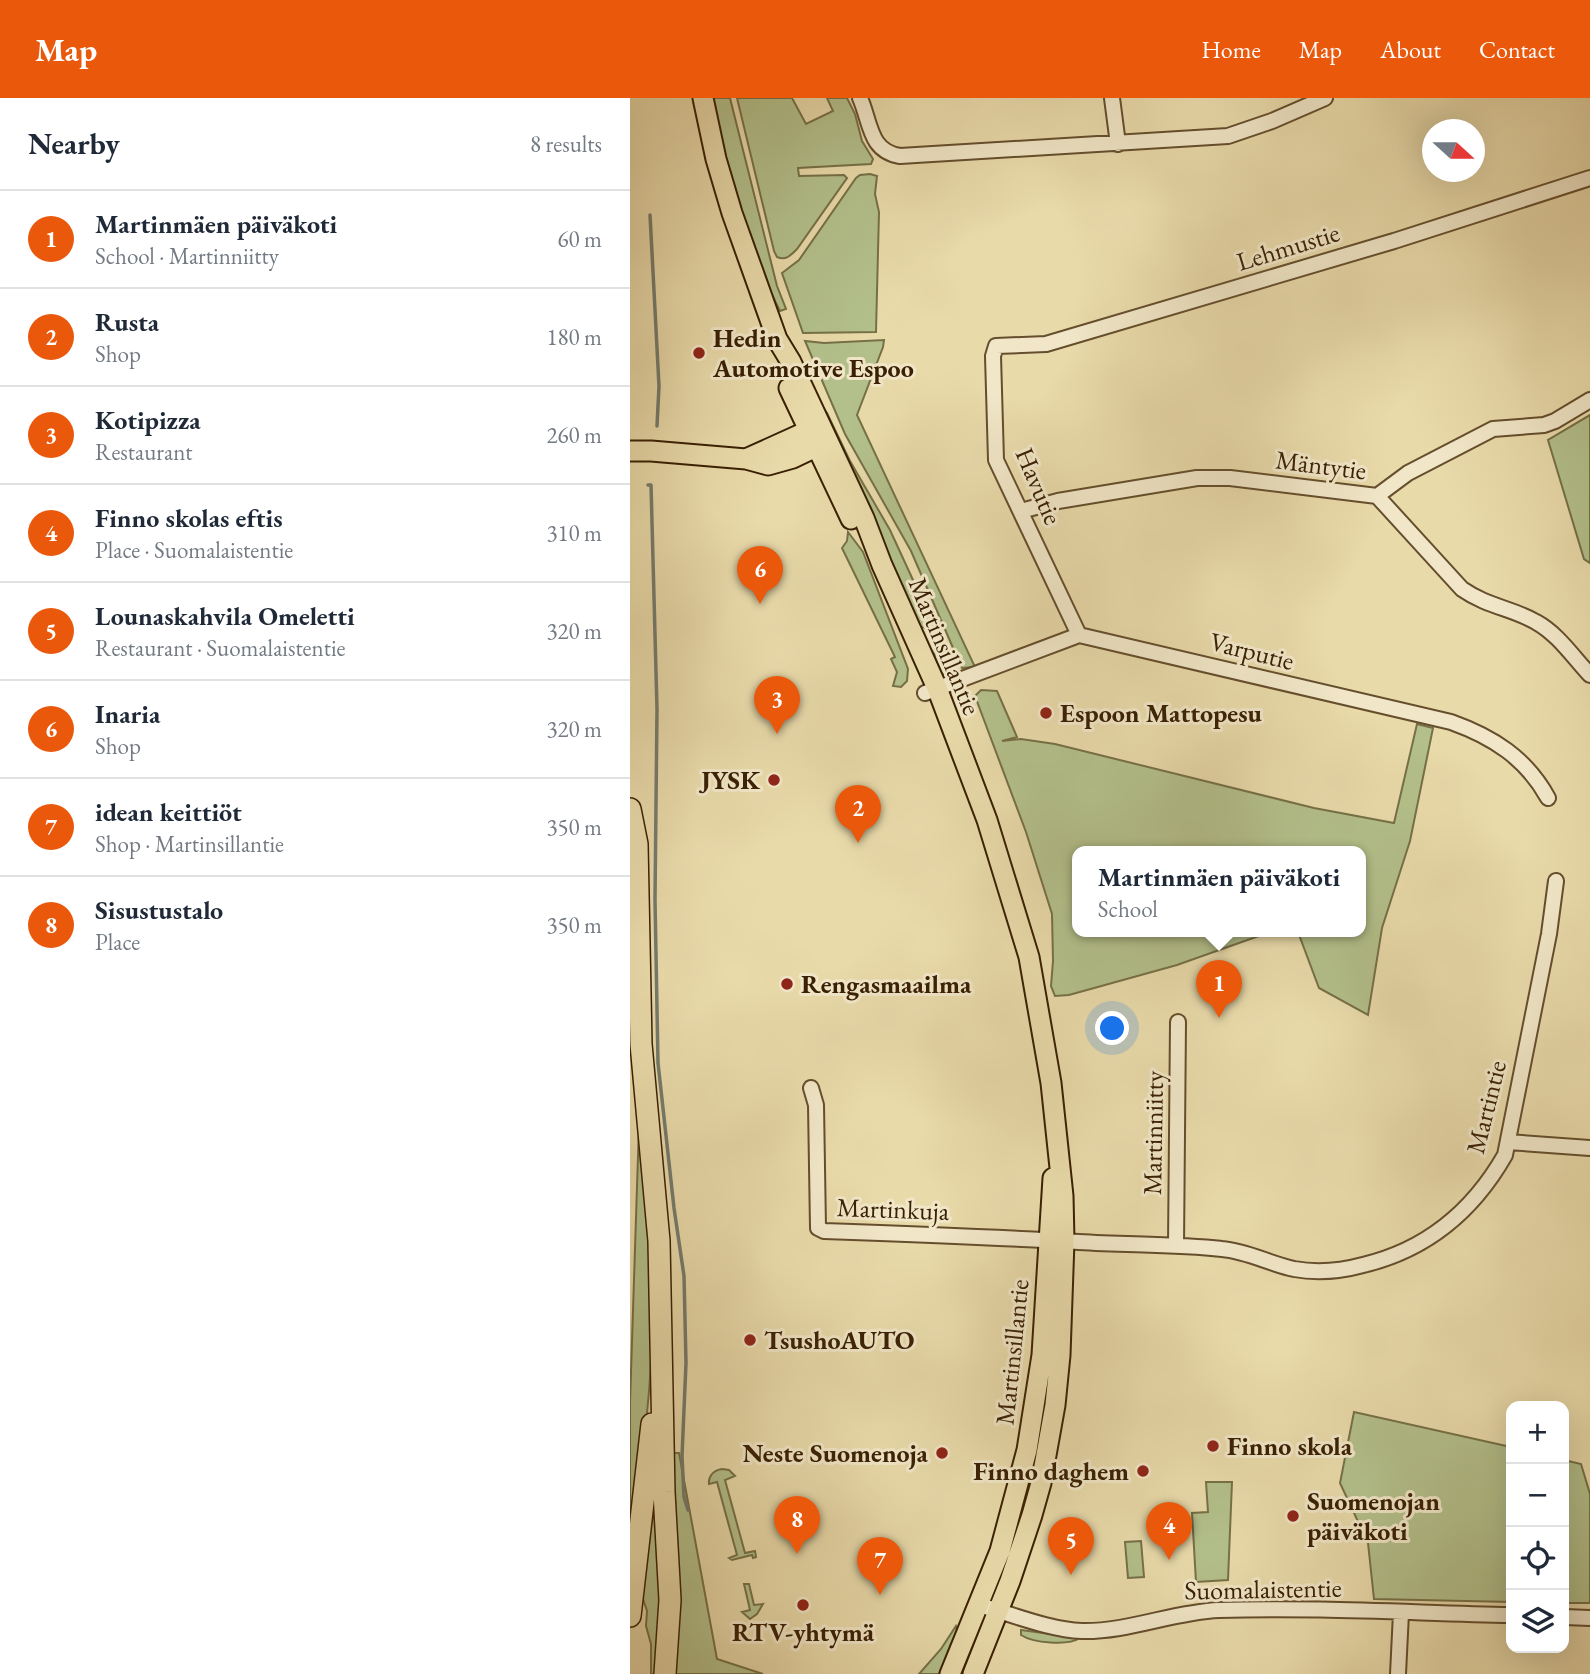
<!DOCTYPE html>
<html lang="en">
<head>
<meta charset="utf-8">
<style>
	body { margin:0; font-family:"EB Garamond",serif; background:#f2f2f3; color:#1f2937 }
	.controls { position:absolute; right:21px; bottom:21px; display:grid; overflow:hidden; border-radius:14px; box-shadow:0 7px 28px #0002 }
	.controls button { width:63px; height:63px; display:grid; place-items:center; padding:0; border:0; border-bottom:2px solid #e0e1e3; background:#fff; color:#1f2937; font:35px sans-serif }
	.compass { position:absolute; left:792px; top:21px; width:63px; height:63px; border-radius:50%; background:#fff; box-shadow:0 7px 28px #0002; rotate:111deg }
	.you { position:absolute; left:483px; top:931px; width:24px; height:24px; margin:-18px; border:5px solid #fff; border-radius:50%; background:#1a73e8; box-shadow:0 0 0 10px #1a73e833 }
	.badge { display:grid; place-items:center; width:46px; height:46px; border-radius:50%; background:#ea580c; color:#fff; font-size:23px; font-weight:700 }
	.pin { position:absolute; translate:-50% -58px; filter:drop-shadow(0 2px 4px #0008) }
	.pin::after { content:''; position:absolute; top:37px; width:24px; height:21px; background:inherit; clip-path:polygon(0 0,100% 0,50% 100%) }
	.popup { position:absolute; left:442px; top:748px; width:294px; height:91px; box-sizing:border-box; display:grid; place-content:center; border-radius:14px; background:#fff; filter:drop-shadow(0 2px 5px #0005); font-size:23px; white-space:nowrap; color:#747a83 }
	.popup b { font-size:26px; color:#1f2937 }
	.popup::after { content:''; position:absolute; left:50%; top:100%; margin-left:-14px; border:14px solid transparent; border-top-color:#fff }
	.list { margin:0; padding:0; list-style:none }
	h2 { display:flex; justify-content:space-between; align-items:center; height:91px; margin:0; padding:0 28px; font-size:30px }
	h2 small { font-size:23px; font-weight:400; color:#747a83 }
	.list li { display:grid; grid-template-columns:46px 1fr auto; gap:21px; align-items:center; box-sizing:border-box; height:98px; padding:0 28px; border-top:2px solid #e0e1e3 }
	.list b { display:block; font-size:26px; white-space:nowrap }
	.list p { margin:0; font-size:23px; white-space:nowrap; color:#747a83 }
	.list em { font-size:23px; font-style:normal; color:#747a83 }
	.icon { flex:none; width:38px; height:38px; fill:none; stroke:currentColor; stroke-width:2; stroke-linecap:round; stroke-linejoin:round }
	.map { position:relative; flex:none; width:960px; height:1576px; overflow:hidden }
	header { display:flex; align-items:center; gap:42px; box-sizing:border-box; height:98px; padding:0 35px; background:#ea580c; color:#fff }
	header strong { font-size:33px }
	nav { display:flex; gap:38px; margin-inline-start:auto; font-size:24px }
	main { display:flex }
	aside { flex:1; background:#fff }
	.map>svg:first-child { display:block }
</style>
</head>
<body>
<header>
<strong>Map</strong>
<nav><a>Home</a><a>Map</a><a>About</a><a>Contact</a></nav>
</header>
<main>
<aside>
<h2>Nearby<small>8 results</small></h2>
<ul class="list">
<li><span class="badge">1</span><div><b>Martinmäen päiväkoti</b><p>School · Martinniitty</p></div><em>60 m</em></li>
<li><span class="badge">2</span><div><b>Rusta</b><p>Shop</p></div><em>180 m</em></li>
<li><span class="badge">3</span><div><b>Kotipizza</b><p>Restaurant</p></div><em>260 m</em></li>
<li><span class="badge">4</span><div><b>Finno skolas eftis</b><p>Place · Suomalaistentie</p></div><em>310 m</em></li>
<li><span class="badge">5</span><div><b>Lounaskahvila Omeletti</b><p>Restaurant · Suomalaistentie</p></div><em>320 m</em></li>
<li><span class="badge">6</span><div><b>Inaria</b><p>Shop</p></div><em>320 m</em></li>
<li><span class="badge">7</span><div><b>idean keittiöt</b><p>Shop · Martinsillantie</p></div><em>350 m</em></li>
<li><span class="badge">8</span><div><b>Sisustustalo</b><p>Place</p></div><em>350 m</em></li>
</ul>
</aside>
<div class="map">
<svg width="960" height="1576" viewBox="0 0 960 1576">
	<rect width="100%" height="100%" fill="#e9daaa"/>
	<filter id="stains"><feTurbulence type="fractalNoise" baseFrequency=".00286" numOctaves="4"/><feColorMatrix values="0 0 0 0 .2 0 0 0 0 .09 0 0 0 0 .02 0 0 0 .5 -.17"/></filter>
	<radialGradient id="worn" r=".72"><stop offset=".6" stop-color="#630" stop-opacity="0"/><stop offset="1" stop-color="#630" stop-opacity=".3"/></radialGradient>
	<!-- green -->
	<path fill="#b3c08b" stroke="#767047" stroke-width="2" d="M80,0H100L147,188L156,211L150,213C115,147 98,72 80,0Z
		M107,0H162L176,26L203,13L197,0H217L225,16L232,43L243,61L241,66L168,70L169,78L214,77L217,80L167,151C161,157 156,163 147,159L144,153Z
		M240,76L247,78L245,96L249,114L246,234L173,235L152,175L169,162L226,80L230,77Z
		M254,242L253,249L227,317L345,569L332,570L330,566L281,453L215,336L175,243L194,245Z
		M192,309L197,315L220,363L260,432L306,532L305,538L299,530L291,529L276,508Z
		M960,317V465L954,461L918,342Z
		M218,434L233,454L278,571L277,583L271,589L263,588L267,574L261,561L265,559L212,450L217,443Z
		M307,542L312,543L325,574L313,576C304,568 302,552 307,542Z
		M351,592L367,593L387,639L372,643L391,641L425,646L684,710L764,725L787,626L803,630L780,743L752,830L738,917L689,890L668,834H731V754H447V834H640L547,867L439,897L425,898L421,888L423,863L422,816L396,734L345,598Z
		M9,1027C14,1064 22,1102 23,1139C28,1248 13,1356 0,1465V1305Z
		M724,1314L881,1349V1504L744,1501L738,1445L710,1385Z
		M42,1355H49L87,1561L133,1576H44Z
		M934,1362L951,1366L960,1396V1505H934Z
		M23,1371L33,1491L28,1576H21V1546L16,1528L17,1513L13,1501L12,1479Z
		M92,1371L99,1372L105,1378L95,1382L115,1455L125,1453L126,1459L123,1460L122,1457L102,1462L99,1460L107,1457L87,1384L79,1386C78,1378 84,1372 92,1371Z
		M576,1384H602L598,1482L566,1484L562,1415L578,1414Z
		M511,1443L514,1479L498,1480L495,1444Z
		M114,1486H119L124,1507L133,1506L127,1516L120,1521L112,1514L120,1512Z
		M326,1528L328,1533L309,1576H289L311,1551Z
		M391,1532L450,1540C438,1548 403,1545 391,1537Z"/>
	<g fill="none" stroke-linecap="round" stroke-linejoin="round">
		<!-- stream -->
		<path stroke="#757b6d" stroke-width="3.5" d="M20,117L29,288L27,328
			M18,387H21L27,611L25,802L28,965L44,1110L54,1178L56,1265L52,1358L54,1399L58,1412"/>
		<defs>
			<path id="minor" d="M230,0C241,25 239,53 270,58L598,38L642,23L695,0
				M482,0L488,46
				M747,398L778,375L863,331L914,327L925,323L960,302
				M391,413L428,403L567,380H600L747,398L832,491C858,509 882,510 906,524C928,536 943,559 960,577
				M449,537L366,362L363,258L366,248L416,246L764,143L960,80
				M295,595L449,537L821,624C863,639 896,660 918,700
				M181,990L186,1007L188,1130L194,1133C279,1136 364,1139 449,1144C497,1147 545,1146 592,1151C617,1153 640,1166 664,1171C686,1175 711,1173 733,1167C796,1152 843,1113 875,1057L919,836L926,783
				M878,1044L960,1050
				M546,1147L548,924
				M349,1507C381,1516 420,1532 452,1533C498,1534 543,1514 589,1512C686,1509 784,1515 881,1517
				M934,1519L960,1520
				M768,1576L771,1515"/>
			<path id="major" d="M73,0L86,61L102,115L147,241L161,264L234,420L252,467L307,590L357,722L399,859L421,985L433,1098L434,1143L430,1257L425,1307L411,1385L402,1417L380,1483L343,1576
				M159,290L221,421
				M0,353H21L116,361L138,367L163,360L186,349L192,338
				M116,361L178,333L190,334
				M320,1576L370,1453L397,1352L412,1257L423,1080"/>
			<path id="highway" d="M0,711L7,746L11,946L29,1143L34,1394L40,1502L35,1576
				M0,1518L22,1326"/>
		</defs>
		<!-- minor casing -->
		<use href="#minor" stroke="#654e2d" stroke-width="18"/>
		<!-- major casing -->
		<use href="#major" stroke="#392003" stroke-width="23"/>
		<!-- highway casing -->
		<use href="#highway" stroke="#392003" stroke-width="24"/>
		<!-- minor -->
		<use href="#minor" stroke="#f1e7c8" stroke-width="14"/>
		<!-- major -->
		<use href="#major" stroke="#e9daaa" stroke-width="19"/>
		<!-- highway -->
		<use href="#highway" stroke="#e9daaa" stroke-width="21"/>
	</g>
	<!-- markers -->
	<g fill="#8f2418" stroke="#f1e7c8" stroke-width="2.5">
		<circle cx="69" cy="255" r="7"/>
		<circle cx="416" cy="615" r="7"/>
		<circle cx="144" cy="682" r="7"/>
		<circle cx="157" cy="886" r="7"/>
		<circle cx="120" cy="1242" r="7"/>
		<circle cx="583" cy="1348" r="7"/>
		<circle cx="312" cy="1355" r="7"/>
		<circle cx="513" cy="1373" r="7"/>
		<circle cx="663" cy="1418" r="7"/>
		<circle cx="173" cy="1507" r="7"/>
	</g>
	<g text-anchor="middle" dominant-baseline="central" stroke-width="6" stroke-linejoin="round" paint-order="stroke">
		<!-- street labels -->
		<g font-size="26" fill="#392003" stroke="#f1e7c8">
			<text transform="translate(658 149) rotate(-17)">Lehmustie</text>
			<text transform="translate(691 367) rotate(7)">Mäntytie</text>
			<text transform="translate(409 388) rotate(67)">Havutie</text>
			<text transform="translate(315 548) rotate(67)">Martinsillantie</text>
			<text transform="translate(622 553) rotate(14)">Varputie</text>
			<text transform="translate(856 1009) rotate(-76)">Martintie</text>
			<text transform="translate(523 1035) rotate(-89)">Martinniitty</text>
			<text transform="translate(263 1111) rotate(2)">Martinkuja</text>
			<text transform="translate(382 1254) rotate(-84)">Martinsillantie</text>
			<text transform="translate(633 1491) rotate(-1)">Suomalaistentie</text>
		</g>
		<!-- poi labels -->
		<g font-size="26" font-weight="bold" fill="#392003" stroke="#f1e7c8" text-anchor="start">
			<text x="83" y="240">Hedin<tspan x="83" dy="30">Automotive Espoo</tspan></text>
			<text x="430" y="615">Espoon Mattopesu</text>
			<text x="130" y="682" text-anchor="end">JYSK</text>
			<text x="171" y="886">Rengasmaailma</text>
			<text x="134" y="1242">TsushoAUTO</text>
			<text x="597" y="1348">Finno skola</text>
			<text x="298" y="1355" text-anchor="end">Neste Suomenoja</text>
			<text x="499" y="1373" text-anchor="end">Finno daghem</text>
			<text x="677" y="1403">Suomenojan<tspan x="677" dy="30">päiväkoti</tspan></text>
			<text x="173" y="1534" text-anchor="middle">RTV-yhtymä</text>
		</g>
	</g>
	<rect width="100%" height="100%" filter="url(#stains)"/>
	<rect width="100%" height="100%" fill="url(#worn)"/>
</svg>
<div class="controls">
<button>+</button>
<button>−</button>
<button><svg class="icon" aria-label="locate" viewBox="0 0 24 24"><circle cx="12" cy="12" r="6"/><path d="M12 2v4M12 18v4M2 12h4M18 12h4"/></svg></button>
<button><svg class="icon" aria-label="layers" viewBox="0 0 24 24"><path d="M12 4l9 5-9 5-9-5zM3 14l9 5 9-5"/></svg></button>
</div>
<svg class="compass" viewBox="-18 -18 36 36"><path d="M0-13l5 13h-10z" fill="#e53935"/><path d="M0 13l5-13h-10z" fill="#747a83"/></svg>
<div class="you"></div>
<div class="pin badge" style="left:589px;top:920px">1</div>
<div class="popup"><b>Martinmäen päiväkoti</b>School</div>
<div class="pin badge" style="left:228px;top:745px">2</div>
<div class="pin badge" style="left:147px;top:636px">3</div>
<div class="pin badge" style="left:539px;top:1462px">4</div>
<div class="pin badge" style="left:441px;top:1477px">5</div>
<div class="pin badge" style="left:130px;top:506px">6</div>
<div class="pin badge" style="left:250px;top:1497px">7</div>
<div class="pin badge" style="left:167px;top:1456px">8</div>
</div>
</main>
</body>
</html>
